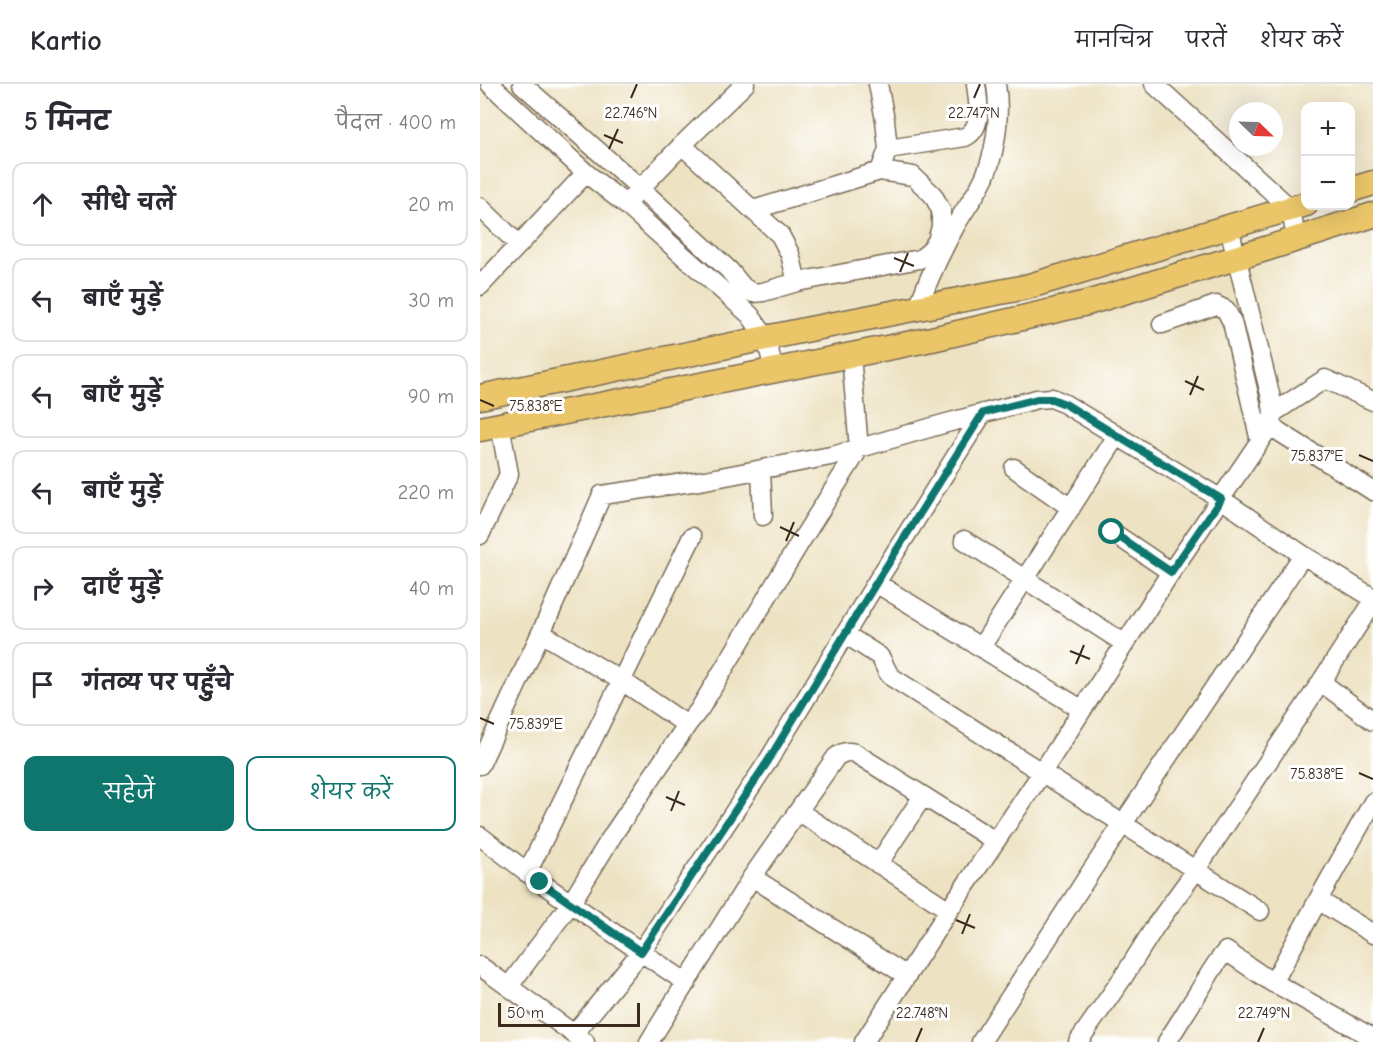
<!DOCTYPE html>
<html lang="hi">
<head>
<meta charset="utf-8">
<style>
	body { margin:0; font-family:"Comic Neue","Playpen Sans Deva",sans-serif; background:#f7f7f7; color:#2b2b33 }
	.controls { position:absolute; right:18px; top:18px; display:grid; overflow:hidden; border-radius:12px; box-shadow:0 6px 24px #0002 }
	.controls button { width:54px; height:54px; display:grid; place-items:center; padding:0; border:0; border-bottom:2px solid #e1e1e2; background:#fff; color:#2b2b33; font:30px sans-serif }
	.compass { position:absolute; left:749px; top:18px; width:54px; height:54px; border-radius:50%; background:#fff; box-shadow:0 6px 24px #0002; rotate:113deg }
	.scale { position:absolute; left:18px; bottom:15px; width:142px; box-sizing:border-box; padding-left:6px; border:3px solid #3b2a1e; border-top:0; font-size:16px; line-height:21px; white-space:nowrap; color:#3b2a1e; -webkit-text-stroke:4px #fff; paint-order:stroke }
	.stop { position:absolute; width:18px; height:18px; margin:-14px; border:4px solid #0f766e; border-radius:50%; background:#fff }
	.stop.end { background:#0f766e; border-color:#fff; box-shadow:0 2px 6px #0008 }
	.list { margin:0; padding:0; list-style:none }
	h2 { display:flex; justify-content:space-between; align-items:center; height:78px; margin:0; padding:0 24px; font-size:26px }
	h2 small { font-size:20px; font-weight:400; color:#7c7c81 }
	.list li { display:grid; grid-template-columns:39px 1fr auto; gap:18px; align-items:center; box-sizing:border-box; height:84px; margin:0 12px 12px; padding:0 12px; border:2px solid #e1e1e2; border-radius:12px }
	.list b { display:block; font-size:22px; white-space:nowrap }
	.list em { font-size:20px; font-style:normal; color:#7c7c81 }
	.actions { display:flex; gap:12px; padding:18px 24px }
	.actions a { flex:1; padding:14px 0; border:2px solid #0f766e; border-radius:12px; text-align:center; font-size:21px; color:#0f766e }
	.actions .main { background:#0f766e; color:#fff }
	.icon { flex:none; width:33px; height:33px; fill:none; stroke:currentColor; stroke-width:2; stroke-linecap:round; stroke-linejoin:round }
	.map { position:relative; flex:none; width:893px; height:958px; overflow:hidden }
	header { display:flex; align-items:center; gap:36px; box-sizing:border-box; height:84px; padding:0 30px; background:#fff; border-bottom:2px solid #e1e1e2 }
	header strong { font-size:28px }
	nav { display:flex; gap:33px; margin-inline-start:auto; font-size:21px }
	main { display:flex }
	aside { flex:1; background:#fff }
	.map>svg:first-child { display:block }
</style>
</head>
<body>
<header>
<strong>Kartio</strong>
<nav><a>मानचित्र</a><a>परतें</a><a>शेयर करें</a></nav>
</header>
<main>
<aside>
<h2>5 मिनट<small>पैदल · 400 m</small></h2>
<ul class="list">
<li><svg class="icon" aria-label="ahead" viewBox="0 0 24 24"><path d="M12 20V5M6 11l6-6 6 6"/></svg><div><b>सीधे चलें</b></div><em>20 m</em></li>
<li><svg class="icon" aria-label="left" viewBox="0 0 24 24"><path d="M17 20v-9H6M10 6l-5 5 5 5"/></svg><div><b>बाएँ मुड़ें</b></div><em>30 m</em></li>
<li><svg class="icon" aria-label="left" viewBox="0 0 24 24"><path d="M17 20v-9H6M10 6l-5 5 5 5"/></svg><div><b>बाएँ मुड़ें</b></div><em>90 m</em></li>
<li><svg class="icon" aria-label="left" viewBox="0 0 24 24"><path d="M17 20v-9H6M10 6l-5 5 5 5"/></svg><div><b>बाएँ मुड़ें</b></div><em>220 m</em></li>
<li><svg class="icon" aria-label="right" viewBox="0 0 24 24"><path d="M7 20v-9h11M14 6l5 5-5 5"/></svg><div><b>दाएँ मुड़ें</b></div><em>40 m</em></li>
<li><svg class="icon" aria-label="arrive" viewBox="0 0 24 24"><path d="M6 21V4h12l-3 4 3 4H6"/></svg><div><b>गंतव्य पर पहुँचे</b></div></li>
</ul>
<div class="actions"><a class="main">सहेजें</a><a>शेयर करें</a></div>
</aside>
<div class="map">
<svg width="893" height="958" viewBox="0 0 893 958">
	<rect width="100%" height="100%" fill="#fff"/>
	<filter id="ink" filterUnits="userSpaceOnUse"><feTurbulence type="fractalNoise" baseFrequency=".0167" numOctaves="2"/><feDisplacementMap in="SourceGraphic" scale="12" xChannelSelector="R" yChannelSelector="G"/><feConvolveMatrix kernelMatrix="1 2 1 2 8 2 1 2 1" color-interpolation-filters="sRGB"/></filter>
	<filter id="wash" filterUnits="userSpaceOnUse"><feTurbulence type="fractalNoise" baseFrequency=".008" numOctaves="4" result="noise"/><feDisplacementMap in="SourceGraphic" scale="24" xChannelSelector="R" yChannelSelector="G"/><feGaussianBlur stdDeviation="1.35" result="paint"/><feColorMatrix in="noise" values="0 0 0 0 0 0 0 0 0 0 0 0 0 0 0 0 0 1.4 0 .05"/><feComposite in="paint" operator="in"/></filter>
	<g filter="url(#wash)">
		<rect width="100%" height="100%" fill="#ede2c2"/>
	</g>
	<g filter="url(#ink)">
		<g fill="none" stroke-linecap="round" stroke-linejoin="round">
			<defs>
				<path id="minor" d="M10,0L106,89L145,120L270,231L286,254L294,286
					M42,0L160,104L249,186L263,203L273,209L283,208L317,198L440,175L449,168L457,157L461,143V126L453,111L433,92L400,87
					M674,0L811,125L816,155
					M202,61L300,151L310,170L317,198
					M408,65L485,53C504,44 498,17 496,0
					M152,113L202,61L265,0
					M0,123L39,161
					M273,126L400,87L408,65L405,36L398,0
					M0,202L106,89
					M438,224C448,195 462,166 477,139C484,127 492,116 499,104C516,75 521,32 516,0
					M682,240L736,221L746,226L752,238L780,357
					M793,329L845,295L893,317
					M790,342L893,407
					M534,384L591,424
					M281,386L283,432
					M632,448L691,488
					M0,451L29,390L20,341
					M484,456L644,559
					M396,499L601,625
					M61,549L142,597L207,641
					M365,550L399,572C406,580 403,585 413,594L780,827
					M501,563L637,352
					M841,598L893,518
					M0,681L65,540L122,411L225,396L356,371L463,340L557,315L572,314L585,320L741,415L823,471
					M893,718L838,816L893,850
					M318,727L469,826
					M0,752L60,798L161,868L288,677L396,499L503,329
					M398,780L443,712
					M47,789L212,453
					M272,793L427,892
					M838,816L793,899L800,902L893,954
					M0,882L105,958
					M29,902L91,819L134,749L207,641L219,626L319,460L379,365L371,271
					M94,950L161,868L207,899
					M169,958L272,793L356,673C363,668 367,667 375,669L515,757
					M384,958L469,826L559,693L691,488L790,342L793,329L791,314L749,143
					M501,958L610,789L823,471L893,514
					M598,958L644,892L676,841L711,793L841,598L893,637
					M687,958C698,940 710,922 721,904C729,891 735,879 746,867L793,899"/>
				<path id="major" d="M870,106L893,99
					M0,313L330,245L546,203L826,120
					M0,345L452,255L607,219L782,166L893,131"/>
			</defs>
			<!-- minor casing -->
			<use href="#minor" stroke="#796a57" stroke-width="21"/>
			<!-- major casing -->
			<use href="#major" stroke="#796a57" stroke-width="27"/>
			<!-- minor -->
			<use href="#minor" stroke="#fff" stroke-width="18"/>
			<!-- major -->
			<use href="#major" stroke="#ebc669" stroke-width="24"/>
		</g>
	</g>
	<g fill="none" stroke-linecap="round" stroke-linejoin="round" filter="url(#ink)">
		<!-- route -->
		<path stroke="#0f766e" stroke-width="8" d="M60,798L161,868L288,677L396,499L503,329L557,315H572L585,320L741,415L691,488L632,448"/>
	</g>
	<!-- ticks -->
	<path fill="none" stroke="#3b2a1e" stroke-width="2" d="M151,14L157,0M494,14L500,0M124,51L143,59M129,65L138,45M414,174L434,182M420,188L428,169M705,297L724,306M710,311L718,292M0,316L14,322M879,371L893,377M300,443L319,452M306,457L314,438M590,567L610,575M596,580L604,561M0,634L14,640M879,689L893,695M186,713L205,721M191,727L199,707M476,836L495,844M482,850L490,830M436,958L442,944M778,958L784,944"/>
	<g font-size="15" text-anchor="middle" fill="#3b2a1e" stroke="#fff" stroke-width="6" stroke-linejoin="round" paint-order="stroke">
		<text x="151" y="34">22.746°N</text>
		<text x="494" y="34">22.747°N</text>
		<text x="56" y="327">75.838°E</text>
		<text x="837" y="377">75.837°E</text>
		<text x="56" y="645">75.839°E</text>
		<text x="837" y="695">75.838°E</text>
		<text x="442" y="934">22.748°N</text>
		<text x="784" y="934">22.749°N</text>
	</g>
</svg>
<div class="controls">
<button>+</button>
<button>−</button>
</div>
<svg class="compass" viewBox="-18 -18 36 36"><path d="M0-13l5 13h-10z" fill="#e53935"/><path d="M0 13l5-13h-10z" fill="#7c7c81"/></svg>
<div class="scale">50 m</div>
<div class="stop" style="left:632px;top:448px"></div>
<div class="stop end" style="left:60px;top:798px"></div>
</div>
</main>
</body>
</html>
